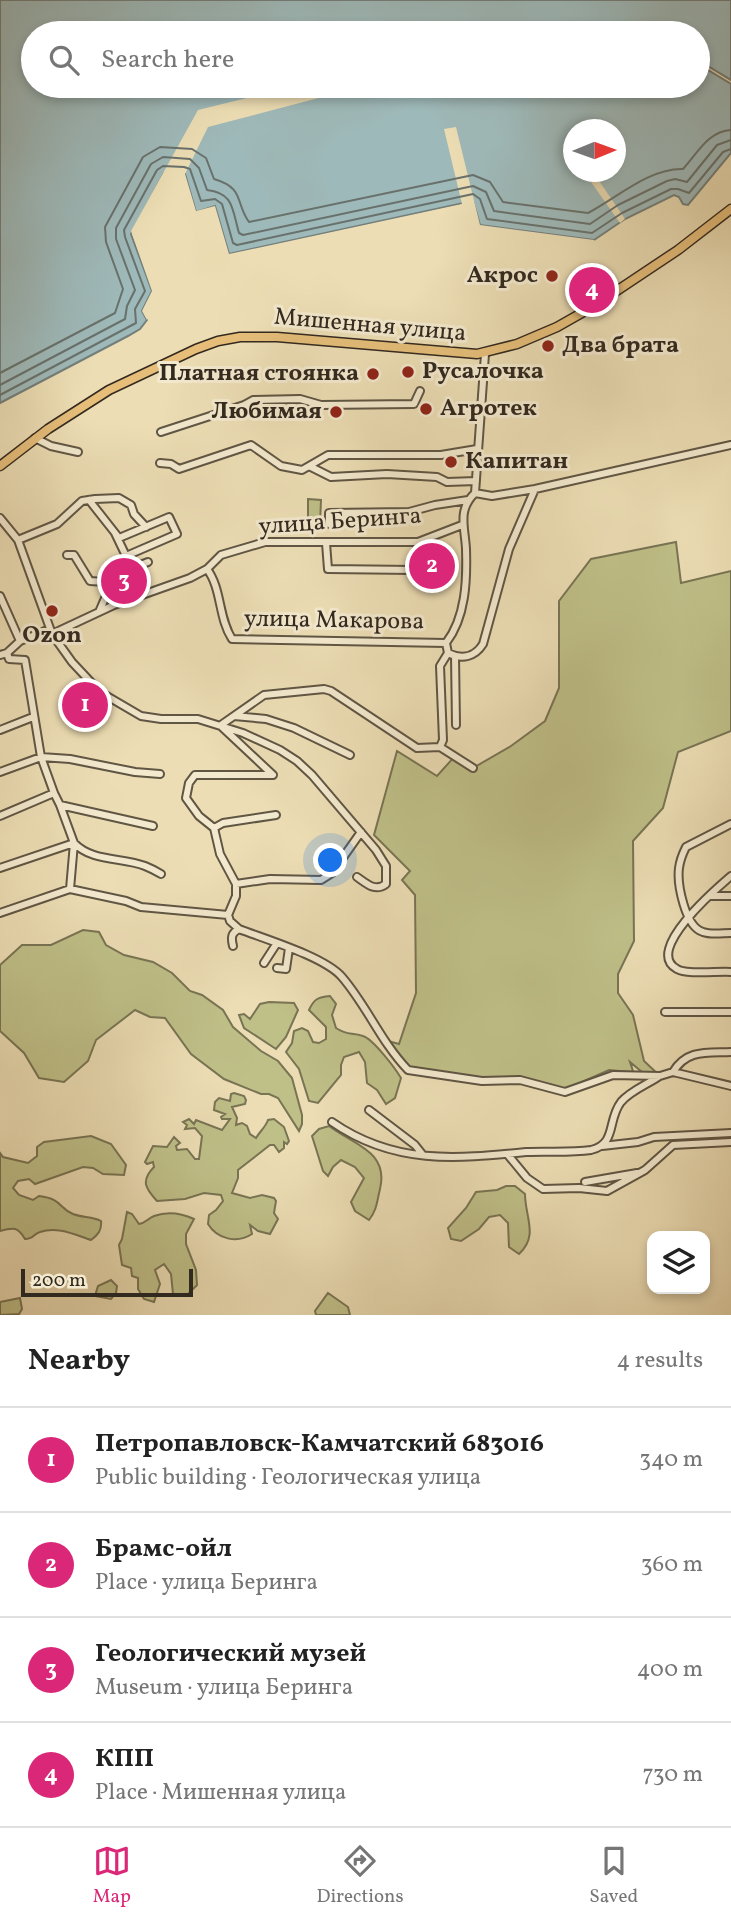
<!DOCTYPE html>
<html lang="en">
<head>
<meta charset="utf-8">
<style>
	body { margin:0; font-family:Vollkorn,serif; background:#f6f6f6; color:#222 }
	.controls { position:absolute; right:21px; bottom:21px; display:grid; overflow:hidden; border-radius:14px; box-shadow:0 4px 10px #0003 }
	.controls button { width:63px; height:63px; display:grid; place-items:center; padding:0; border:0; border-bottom:2px solid #e0e0e0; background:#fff; color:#222; font:35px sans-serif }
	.compass { position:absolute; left:563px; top:119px; width:63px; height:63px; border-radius:50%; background:#fff; box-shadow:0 4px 10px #0003; rotate:89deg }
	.scale { position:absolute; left:21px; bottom:18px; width:172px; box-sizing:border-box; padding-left:7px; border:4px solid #32291f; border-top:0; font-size:19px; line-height:24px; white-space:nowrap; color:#32291f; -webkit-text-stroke:5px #f3e9ce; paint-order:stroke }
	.you { position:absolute; left:331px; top:861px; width:24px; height:24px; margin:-18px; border:5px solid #fff; border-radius:50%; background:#1a73e8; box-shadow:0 0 0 10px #1a73e833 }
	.badge { display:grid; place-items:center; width:46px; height:46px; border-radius:50%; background:#db2777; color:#fff; font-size:23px; font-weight:700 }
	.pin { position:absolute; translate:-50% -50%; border:4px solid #fff; box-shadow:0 2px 7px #0006 }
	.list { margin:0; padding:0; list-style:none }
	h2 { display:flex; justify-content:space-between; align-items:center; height:91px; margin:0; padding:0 28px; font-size:30px }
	h2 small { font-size:23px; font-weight:400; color:#767676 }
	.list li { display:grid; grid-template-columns:46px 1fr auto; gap:21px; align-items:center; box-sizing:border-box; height:105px; padding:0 28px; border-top:2px solid #e0e0e0 }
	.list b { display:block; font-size:26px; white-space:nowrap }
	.list p { margin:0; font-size:23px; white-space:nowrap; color:#767676 }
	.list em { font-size:23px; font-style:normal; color:#767676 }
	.icon { flex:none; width:38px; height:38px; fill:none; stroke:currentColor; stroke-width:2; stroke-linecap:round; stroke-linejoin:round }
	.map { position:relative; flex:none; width:731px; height:1315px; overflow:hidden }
	.search { position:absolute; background:#fff; box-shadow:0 4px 10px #0003; left:21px; right:21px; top:21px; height:77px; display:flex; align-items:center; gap:18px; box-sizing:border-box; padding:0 24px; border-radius:38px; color:#767676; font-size:26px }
	.sheet { height:511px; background:#fff }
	nav { display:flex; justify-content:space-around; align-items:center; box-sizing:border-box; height:98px; border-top:2px solid #e0e0e0; background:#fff; font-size:19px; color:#767676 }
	nav a { display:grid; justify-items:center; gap:4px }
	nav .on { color:#db2777 }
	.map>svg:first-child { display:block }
</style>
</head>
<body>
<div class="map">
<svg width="731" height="1315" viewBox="0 0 731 1315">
	<rect width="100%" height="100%" fill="#ecddb4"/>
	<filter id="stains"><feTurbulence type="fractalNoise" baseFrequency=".00286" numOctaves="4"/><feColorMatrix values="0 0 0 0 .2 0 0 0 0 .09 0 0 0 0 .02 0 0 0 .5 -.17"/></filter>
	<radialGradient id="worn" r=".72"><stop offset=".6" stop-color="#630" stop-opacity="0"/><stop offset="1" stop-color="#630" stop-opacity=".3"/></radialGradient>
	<!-- green -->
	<path fill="#bfbf88" stroke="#787454" stroke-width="2" d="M308,499L321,500L320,524H308Z
		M676,542L681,583L731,571V731L678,752L663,808L633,841L634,941L618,974V993L633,1015L644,1061L660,1076L642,1072L630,1062L633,1071L631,1072L609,1070L564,1090L521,1077L490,1079L409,1068L392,1047V1042L399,1044L416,993L415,895L402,880L410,871L374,835L397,751L437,776L455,756L473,768L511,746L545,721L559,688V601L591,559Z
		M83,930L99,932L106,945L124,955L153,962L172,973L190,991L202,995L223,1010L233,1027L261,1051L278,1061L292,1078L302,1115V1124L299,1131L278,1098L269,1094H261L224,1079L191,1054L165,1018L150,1017L135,1010L96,1040L88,1061L64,1082L39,1078L24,1053L0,1031V965L22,945H51Z
		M330,996L336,1004L332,1015L336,1028C348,1036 351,1032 363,1036C373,1039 395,1068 401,1078L395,1098L386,1104L377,1090L367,1083L365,1062L359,1052L344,1057L341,1065V1075L318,1103L309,1101L299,1069L286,1052L292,1043L294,1031L302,1028L308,1031L313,1042L319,1043L326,1039V1027L309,1010C314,999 318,997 330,996Z
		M269,1002L294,1003L298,1010L286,1037L276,1049L244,1028L239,1015L244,1014L250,1019L260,1004Z
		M234,1093L244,1096L246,1100L245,1104L232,1107L237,1118L236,1125L242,1123L247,1126L250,1134L256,1138C260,1131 265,1128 268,1120L274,1119L284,1127L289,1141L287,1144L284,1142V1148L279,1152L274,1145H270L238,1170V1178L232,1193L250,1198L262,1195L274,1198L276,1201L274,1213L278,1219L270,1234L258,1231L250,1225L252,1234C237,1244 217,1239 208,1224L209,1215L216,1210L223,1201L221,1195L204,1193L185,1199L157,1201C146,1189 140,1181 154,1167L153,1162L147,1164L145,1162L153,1146L167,1147L174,1137L180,1143L176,1146L177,1150L187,1149L195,1159H199L202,1136L195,1128L185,1129L187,1125L183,1122L189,1119L194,1124L196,1120L222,1130L230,1119H222L221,1117L225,1114L214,1110L215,1102L219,1098L230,1101L231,1094Z
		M329,1126C354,1145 389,1151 380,1189C377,1201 377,1210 369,1220L355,1211L351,1202L364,1178L355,1167L341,1160L333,1167L328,1176L323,1171L312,1136L319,1129Z
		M91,1136L111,1144L126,1165L124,1175L103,1174L93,1168L83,1167L35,1184L29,1179L18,1181L13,1188L19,1195L33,1200L39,1196C63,1199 58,1208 73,1214C83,1218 92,1216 101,1221C102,1230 98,1235 91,1240C75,1235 58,1226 40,1232C33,1234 34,1239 25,1239C18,1227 14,1227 0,1231V1153L3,1157L28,1163L37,1156V1147L44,1142Z
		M506,1186H515L525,1194C525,1217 539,1236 519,1254L509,1247L508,1223L500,1215L489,1217L479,1229L461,1241L451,1239L448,1228L466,1208L476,1192L497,1190Z
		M127,1212L132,1214L139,1224C146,1223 147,1219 154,1216C168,1211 181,1213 194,1219L186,1234V1244L196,1270L197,1285L186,1296L173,1294L171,1274L164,1264L155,1270L160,1284L154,1302L144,1299L138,1289V1278L132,1276L131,1268L122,1265L119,1245L122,1239Z
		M111,1280L117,1286L116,1293L111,1299L95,1296L98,1286Z
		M328,1293L348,1307L350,1315H316L315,1311Z
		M20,1298L22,1309L19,1314L0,1315V1302Z"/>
	<!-- water -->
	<path fill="#9eb9b9" stroke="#737f7b" stroke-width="2" fill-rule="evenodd" d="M0,0H731V80L698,60V33H33V86H698V64L731,84V153L688,205L683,204L679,197L674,195L625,219L594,240L480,225L473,201L229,254L215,206L196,212L185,174L164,173L131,234L152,291L142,311L147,320L140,329L128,336L0,403ZM574,130H616V172H574Z"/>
	<!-- pier -->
	<path fill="#ecddb4" d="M295,86H364L208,127L185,174L196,211L215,206L229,254L462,204L444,129L456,127L480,225L594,240L596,243L479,229L471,205L229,257L226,255L213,210L194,215L182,177L166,176L135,232L156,291L155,296L145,312L149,317L147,320L142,311L152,291L131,231L198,110Z
		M584,172H593L625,219L620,223Z"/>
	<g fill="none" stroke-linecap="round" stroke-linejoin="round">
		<!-- shore -->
		<path stroke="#68716c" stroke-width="2" d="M0,373L115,313L123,289L106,242L105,227L143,157L160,147L192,149L206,158L214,179C245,188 235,203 249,222L473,175L490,182L503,202L588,213C617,198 649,168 683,169C697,154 708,131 731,130
			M0,385L125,319L127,306L135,290L116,239V228L151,164L163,157L190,159L199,168L207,190C234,193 232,209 239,233L243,235L473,186L486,192L494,211L590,224L618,205L667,181L675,179L687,182L717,145L731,140
			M0,395L136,323L135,309L145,291L125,237L124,230L157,170L163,166L184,167L190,169L201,201L215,199L222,204L233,243L237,245L473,194L480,199L487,219L592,233L622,213L671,189H678L689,193L723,152L731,149"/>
		<defs>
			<path id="minor" d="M161,432L244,405L253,400L300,399L321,405L414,404L420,391
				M35,438L51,446L78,452
				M160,463L171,464L179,469L251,445L281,466L302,470L328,455H441L477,449
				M311,467L331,477L387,474L437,477L447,482L476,481
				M475,493L492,496L535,489L731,445
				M89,500L119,538L169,517L177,534L126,556L115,533
				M0,518L18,540L52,634L72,662L100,692L141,716L161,719H198L243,733L280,750L297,761L312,775L376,850L386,866V884C375,892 367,884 357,877
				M329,524V513L409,512L435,505L468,500
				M18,540L57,524L82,501L95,499L119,498L131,505L134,514L146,527
				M326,543L328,569L414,570L418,542
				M67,555H74L90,581L105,582
				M0,596L20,641
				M99,612L106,596L105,582L110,577L148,562
				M52,634L114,605L190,578L207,569
				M446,643L232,639C218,617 222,589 207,569L221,555L265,542H418L462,525
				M7,653L9,659L25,660L41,757L54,793
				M448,653C462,660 475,657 483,644L509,549L535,489
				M0,655L7,653L20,641L50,629
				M455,656L456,725
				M234,716L266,719L294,728L350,755
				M221,725L264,695L324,689L331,691L417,748L440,747L473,768
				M222,727L273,775H195L189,783L186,798L199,816L214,828L220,854L236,884V896L228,915
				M0,730L33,717
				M440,747L443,740L440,666L448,653L446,643C466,617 467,580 466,549C465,528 457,510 475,493L485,354
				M0,772L41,757L70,759L135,772L160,774
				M60,805L74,843L70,889
				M0,816L54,793L60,805L153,826
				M731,824L686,847C683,853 680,860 679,868C677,884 685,927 703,932C711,935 723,933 731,933
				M214,828L223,823L276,815
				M0,868L74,843C92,862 122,857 145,866C150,868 156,871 161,874
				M731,876C717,888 643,951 677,969C687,975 718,971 731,972
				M236,884L270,879L321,880L332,873L361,832
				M709,896H731
				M0,913L70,889L126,901L141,907L228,915
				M228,915L230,921L239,929C265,939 325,957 342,977C367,1006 381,1042 408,1070L482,1081L520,1080L565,1092L613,1075L660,1076L673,1072
				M233,946C231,938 231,933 239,929
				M264,963L277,943
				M277,968L286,969L289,948
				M665,1012H731
				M673,1072C687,1049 707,1053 731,1052
				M673,1072L731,1086
				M369,1110L415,1145L423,1155
				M332,1122C394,1165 455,1159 526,1152C547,1151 569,1153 591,1150C617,1144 607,1120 621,1102C630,1091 646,1085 658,1077
				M602,1146L638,1142L654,1137L731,1133
				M508,1155L527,1178L543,1189L579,1188L607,1191L645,1170L673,1145L731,1142
				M585,1182L637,1173"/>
			<path id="major" d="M0,466L48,429L109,390L196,349L218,341L240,337H277L477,354L517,344L557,327L594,306L678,250L731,209"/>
		</defs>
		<!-- minor casing -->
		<use href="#minor" stroke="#605644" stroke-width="10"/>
		<!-- major casing -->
		<use href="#major" stroke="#32291f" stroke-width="11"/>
		<!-- minor -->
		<use href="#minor" stroke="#f3e9ce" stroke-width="6"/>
		<!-- major -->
		<use href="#major" stroke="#e6be7a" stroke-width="8"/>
	</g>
	<!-- markers -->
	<g fill="#8f2418" stroke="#f3e9ce" stroke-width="2.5">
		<circle cx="552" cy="276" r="7"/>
		<circle cx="548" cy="346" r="7"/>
		<circle cx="408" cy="372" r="7"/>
		<circle cx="373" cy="374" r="7"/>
		<circle cx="426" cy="409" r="7"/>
		<circle cx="336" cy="412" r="7"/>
		<circle cx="451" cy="462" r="7"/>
		<circle cx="52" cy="611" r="7"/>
	</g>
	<g text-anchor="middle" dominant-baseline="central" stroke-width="6" stroke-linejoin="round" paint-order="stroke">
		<!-- poi labels -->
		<g font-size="24" font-weight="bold" fill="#32291f" stroke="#f3e9ce" text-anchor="start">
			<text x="538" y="276" text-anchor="end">Акрос</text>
			<text x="562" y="346">Два брата</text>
			<text x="422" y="372">Русалочка</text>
			<text x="359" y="374" text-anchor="end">Платная стоянка</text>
			<text x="440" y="409">Агротек</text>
			<text x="322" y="412" text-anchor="end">Любимая</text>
			<text x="465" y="462">Капитан</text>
			<text x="52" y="636" text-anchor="middle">Ozon</text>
		</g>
		<!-- street labels -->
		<g font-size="24" fill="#32291f" stroke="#f3e9ce">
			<text transform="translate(370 326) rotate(5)">Мишенная улица</text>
			<text transform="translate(340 522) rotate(-4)">улица Беринга</text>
			<text transform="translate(334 621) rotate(1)">улица Макарова</text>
		</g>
	</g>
	<rect width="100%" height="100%" filter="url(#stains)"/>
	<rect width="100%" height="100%" fill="url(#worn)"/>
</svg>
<div class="controls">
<button><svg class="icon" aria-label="layers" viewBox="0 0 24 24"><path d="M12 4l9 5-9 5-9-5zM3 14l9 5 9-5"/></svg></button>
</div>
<svg class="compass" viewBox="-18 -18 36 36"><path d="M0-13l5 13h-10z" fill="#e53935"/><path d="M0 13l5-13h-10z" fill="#767676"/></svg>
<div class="scale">200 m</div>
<div class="you"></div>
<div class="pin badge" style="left:85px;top:705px">1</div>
<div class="pin badge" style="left:432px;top:566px">2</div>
<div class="pin badge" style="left:124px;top:581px">3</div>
<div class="pin badge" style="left:592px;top:290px">4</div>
<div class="search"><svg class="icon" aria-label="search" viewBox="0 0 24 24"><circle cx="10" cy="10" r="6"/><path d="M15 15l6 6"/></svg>Search here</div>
</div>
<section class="sheet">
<h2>Nearby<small>4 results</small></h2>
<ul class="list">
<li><span class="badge">1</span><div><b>Петропавловск-Камчатский 683016</b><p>Public building · Геологическая улица</p></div><em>340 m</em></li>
<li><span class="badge">2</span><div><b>Брамс-ойл</b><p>Place · улица Беринга</p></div><em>360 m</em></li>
<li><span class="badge">3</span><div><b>Геологический музей</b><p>Museum · улица Беринга</p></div><em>400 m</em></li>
<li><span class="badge">4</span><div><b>КПП</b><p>Place · Мишенная улица</p></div><em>730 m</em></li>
</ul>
</section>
<nav>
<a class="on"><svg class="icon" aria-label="map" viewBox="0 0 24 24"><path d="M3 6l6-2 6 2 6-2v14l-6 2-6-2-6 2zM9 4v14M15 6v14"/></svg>Map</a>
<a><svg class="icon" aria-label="directions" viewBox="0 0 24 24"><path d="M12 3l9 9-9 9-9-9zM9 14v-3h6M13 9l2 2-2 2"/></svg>Directions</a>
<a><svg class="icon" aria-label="saved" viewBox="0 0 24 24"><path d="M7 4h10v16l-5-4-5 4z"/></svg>Saved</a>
</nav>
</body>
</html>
